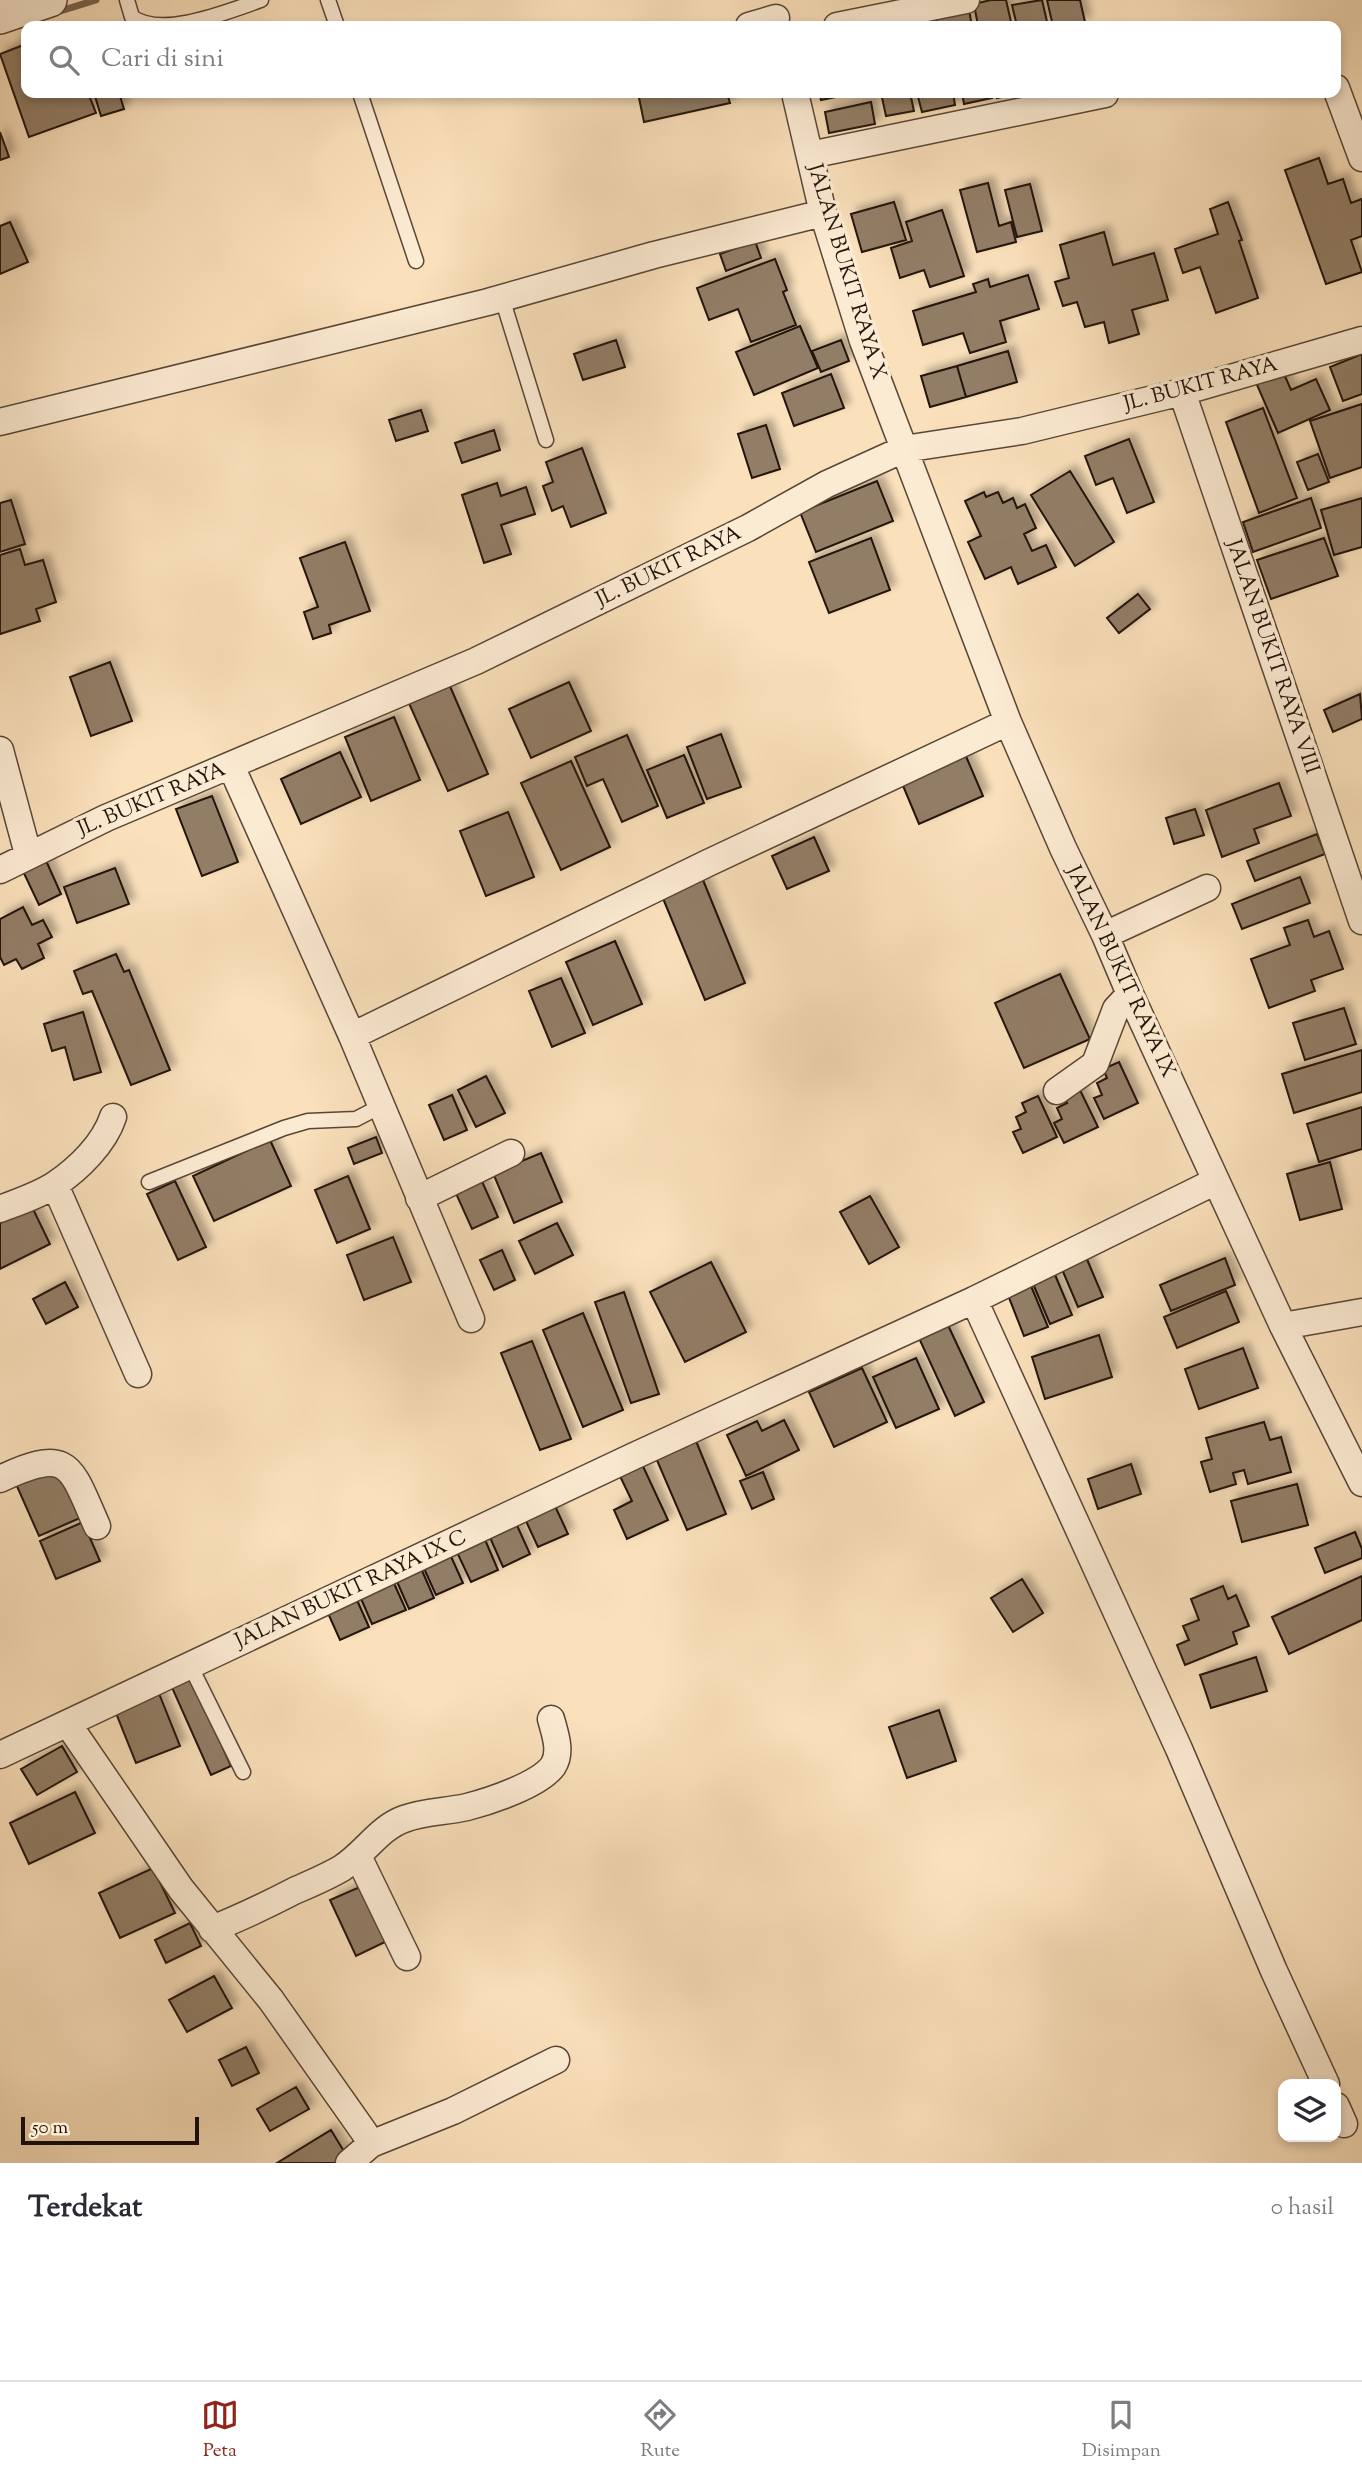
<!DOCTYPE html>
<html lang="id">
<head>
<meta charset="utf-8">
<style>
	body { margin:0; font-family:"Sorts Mill Goudy",serif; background:#f7f7f7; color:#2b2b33 }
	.controls { position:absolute; right:21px; bottom:21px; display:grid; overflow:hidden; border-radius:14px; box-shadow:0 4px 10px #0003 }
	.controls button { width:63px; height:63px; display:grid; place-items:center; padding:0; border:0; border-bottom:2px solid #e1e1e2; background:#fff; color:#2b2b33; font:35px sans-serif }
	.scale { position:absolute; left:21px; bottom:18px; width:178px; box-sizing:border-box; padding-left:7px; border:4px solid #221209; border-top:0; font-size:19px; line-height:24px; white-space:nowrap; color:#221209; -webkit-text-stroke:5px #fcebd3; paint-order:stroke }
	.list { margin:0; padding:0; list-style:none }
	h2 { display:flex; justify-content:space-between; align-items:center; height:91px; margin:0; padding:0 28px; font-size:30px }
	h2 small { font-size:23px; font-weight:400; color:#7c7c81 }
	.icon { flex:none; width:38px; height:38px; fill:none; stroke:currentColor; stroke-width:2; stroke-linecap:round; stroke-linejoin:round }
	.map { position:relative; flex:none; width:1362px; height:2163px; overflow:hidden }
	.search { position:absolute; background:#fff; box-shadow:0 4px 10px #0003; left:21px; right:21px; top:21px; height:77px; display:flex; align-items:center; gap:18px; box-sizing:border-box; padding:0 24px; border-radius:14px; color:#7c7c81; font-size:26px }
	.sheet { height:217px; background:#fff }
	nav { display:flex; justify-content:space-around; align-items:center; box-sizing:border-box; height:98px; border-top:2px solid #e1e1e2; background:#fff; font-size:19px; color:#7c7c81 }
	nav a { display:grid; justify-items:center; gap:4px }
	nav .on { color:#8f2418 }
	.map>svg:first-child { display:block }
</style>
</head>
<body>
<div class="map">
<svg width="1362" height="2163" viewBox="0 0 1362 2163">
	<defs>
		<filter id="shadow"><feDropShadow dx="6" dy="-6" stdDeviation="3.5" flood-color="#0004"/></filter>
	</defs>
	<rect width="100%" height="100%" fill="#fae0bb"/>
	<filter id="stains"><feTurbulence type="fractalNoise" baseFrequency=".00286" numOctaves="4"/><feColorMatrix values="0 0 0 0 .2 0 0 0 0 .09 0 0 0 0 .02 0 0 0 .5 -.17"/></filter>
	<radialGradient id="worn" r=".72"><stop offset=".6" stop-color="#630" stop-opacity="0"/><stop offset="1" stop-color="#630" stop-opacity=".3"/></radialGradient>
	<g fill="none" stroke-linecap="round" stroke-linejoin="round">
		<!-- stream -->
		<path stroke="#78644f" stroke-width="7" d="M54,13L96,0"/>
	</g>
	<!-- building -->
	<path fill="#927d66" stroke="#221209" stroke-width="2" filter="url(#shadow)" d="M991,0H1006L1012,26H978L974,4Z
		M1042,0L1048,26H1017L1012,5Z
		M1047,0H1080L1085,22L1053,26Z
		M968,5L972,26H938L935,13Z
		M925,13L928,26H900Z
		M26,44V93H60V95L88,93L96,113L29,137L0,54Z
		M94,93H119L124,109L101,116Z
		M638,93H727L730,103L644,122Z
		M819,93H855L821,100Z
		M881,93H910L914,111L886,116Z
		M917,93H953L955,105L922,112Z
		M962,93H991L992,98L964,104Z
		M996,93H1019L997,98Z
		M871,102L875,124L829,133L825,112Z
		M0,132L9,157L0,160Z
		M1319,158L1328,184L1343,179L1351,203L1362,199V236L1351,240L1362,272L1326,284L1285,170Z
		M988,183L999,226L1011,222L1016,242L977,252L960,190Z
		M1030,184L1042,231L1017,237L1005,190Z
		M894,202L906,240L862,252L851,214Z
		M1228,202L1242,240L1239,241L1258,298L1216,313L1200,267L1183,273L1175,249L1218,234L1210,209Z
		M942,210L964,276L930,287L924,270L900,278L891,248L912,241L906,222Z
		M10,222L28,262L0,274V226Z
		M1104,232L1113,265L1154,253L1168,300L1132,310L1139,334L1109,343L1104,322L1085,327L1077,302L1063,306L1055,282L1069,278L1060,245Z
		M755,241L761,258L726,271L720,254Z
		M775,259L787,290L783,292L796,325L751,342L738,309L709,320L697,288Z
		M1028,275L1039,309L1000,321L1006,342L970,353L963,333L923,345L913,311L976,292L973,284L988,279L990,287Z
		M800,326L818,368L754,395L736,352Z
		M616,340L625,367L583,380L574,354Z
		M841,340L849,361L821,372L812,351Z
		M1008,351L1017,382L966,397L957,366Z
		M1362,354V394L1343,401L1330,367Z
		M957,366L966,397L930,407L921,376Z
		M1281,367L1291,390L1316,379L1330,410L1278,433L1254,378Z
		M831,374L844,408L794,426L782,393Z
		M1362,404V467L1330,478L1310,421Z
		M1263,408L1297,498L1259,513L1226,422Z
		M421,410L428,431L396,441L389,420Z
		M766,425L780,469L752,478L738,434Z
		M494,430L500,450L462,463L455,443Z
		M1129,439L1154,502L1127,513L1113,478L1096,485L1085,456Z
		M582,448L606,513L571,527L563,506L552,511L543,486L553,482L546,462Z
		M1318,454L1329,482L1308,490L1297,462Z
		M1070,471L1114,542L1075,566L1031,495Z
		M877,481L893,521L816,552L800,512Z
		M497,483L501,496L526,487L535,514L501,525L511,554L484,563L462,495Z
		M984,492L986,497L998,492L1003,503L1013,498L1017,508L1025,504L1036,528L1024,534L1032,551L1046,545L1056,567L1018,584L1011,567L985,579L968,542L981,536L965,501Z
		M1311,498L1321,528L1253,552L1243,522Z
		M1362,498V547L1334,555L1321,510Z
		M11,500L25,544L0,552V503Z
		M871,538L890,590L829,613L809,562Z
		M1324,538L1338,576L1271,599L1257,560Z
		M345,542L370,611L329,625L331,633L313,639L304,612L318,607L300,558Z
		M20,549L25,565L43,560L56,602L36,609L40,621L0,634V555Z
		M1138,594L1150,609L1119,633L1107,618Z
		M110,662L132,721L91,736L70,677Z
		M569,682L591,731L531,758L509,709Z
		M449,684L488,774L448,791L408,701Z
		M1360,694L1362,719L1333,732L1324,710Z
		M394,717L420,780L371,801L345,737Z
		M721,734L741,787L707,799L687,747Z
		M627,735L658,806L622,822L603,779L587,786L575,757Z
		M340,752L361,797L301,824L281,779Z
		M965,754L983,796L919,824L901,781Z
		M684,755L704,803L667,818L647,770Z
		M571,761L610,847L561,870L521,783Z
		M1279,783L1291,816L1254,829L1259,843L1222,857L1206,810Z
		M212,796L238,862L202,876L176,809Z
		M1195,809L1204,835L1174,844L1166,818Z
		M508,812L534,877L486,896L460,831Z
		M1317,834L1325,854L1255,881L1247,861Z
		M814,837L829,871L787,889L772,856Z
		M44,856L61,894L39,905L21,867Z
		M115,868L129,904L77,923L64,887Z
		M1300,877L1310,903L1242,929L1232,904Z
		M703,880L745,983L705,1000L662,896Z
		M23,907L32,925L43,920L52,937L38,944L44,958L22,969L16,959L4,965L0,957V919Z
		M1308,920L1314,937L1329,931L1343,969L1311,980L1315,991L1269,1008L1251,959L1290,945L1284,928Z
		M615,941L642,1004L593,1025L566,962Z
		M116,954L124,972L129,970L170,1070L131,1085L92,991L83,994L74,971Z
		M1060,974L1090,1039L1024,1068L995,1003Z
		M561,978L585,1033L552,1047L529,991Z
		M1344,1008L1356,1044L1305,1060L1293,1023Z
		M83,1012L101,1072L74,1080L65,1047L52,1051L44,1024Z
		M1362,1050V1092L1294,1113L1282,1074Z
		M1119,1062L1138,1103L1104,1119L1094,1098L1102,1095L1097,1083L1107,1078L1103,1069Z
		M486,1076L505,1113L476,1127L458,1090Z
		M1078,1086L1098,1127L1064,1143L1054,1123L1062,1119L1057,1108L1067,1103L1063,1094Z
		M452,1095L467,1130L444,1140L429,1105Z
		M1038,1096L1057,1137L1023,1153L1013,1132L1021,1129L1016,1117L1026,1112L1022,1103Z
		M1362,1107V1149L1319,1162L1307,1124Z
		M376,1137L382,1153L354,1164L348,1148Z
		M270,1140L291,1186L214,1221L193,1176Z
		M541,1153L562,1202L514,1223L493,1173Z
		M1330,1162L1342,1209L1300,1220L1287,1174Z
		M348,1176L370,1229L337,1243L315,1190Z
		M480,1177L498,1217L472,1229L454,1189Z
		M175,1181L206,1247L178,1260L147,1194Z
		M870,1196L899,1247L869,1264L840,1212Z
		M32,1207L50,1244L0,1269V1223Z
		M557,1223L573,1255L535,1274L519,1241Z
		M393,1237L411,1282L364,1300L347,1255Z
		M502,1250L515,1280L494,1290L480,1260Z
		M1086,1257L1103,1297L1078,1307L1061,1267Z
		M1225,1258L1235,1285L1171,1311L1160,1285Z
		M711,1262L746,1332L685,1362L650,1292Z
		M1053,1270L1072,1315L1050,1324L1031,1279Z
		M1029,1281L1048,1327L1024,1336L1006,1290Z
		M65,1282L78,1307L46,1324L33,1299Z
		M1226,1291L1239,1322L1177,1348L1164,1317Z
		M624,1292L659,1394L631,1403L595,1302Z
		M583,1313L623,1410L583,1427L543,1330Z
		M947,1323L984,1402L955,1416L918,1336Z
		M1099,1335L1112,1377L1045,1399L1032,1357Z
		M532,1341L571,1439L540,1450L501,1353Z
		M1243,1348L1258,1388L1199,1409L1185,1369Z
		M916,1358L939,1409L896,1428L873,1377Z
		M862,1368L887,1422L834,1447L809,1392Z
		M784,1420L799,1450L746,1476L727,1435L757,1421L762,1431Z
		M1264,1422L1270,1440L1281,1437L1291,1472L1248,1484L1244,1470L1233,1473L1236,1484L1210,1492L1201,1462L1212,1459L1206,1438Z
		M696,1441L726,1514L687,1530L656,1458Z
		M641,1462L668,1520L627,1539L614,1510L632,1501L618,1472Z
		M1131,1464L1141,1494L1098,1509L1088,1479Z
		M57,1466L80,1518L39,1536L16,1484Z
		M763,1472L774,1499L752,1509L740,1481Z
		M1297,1484L1308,1525L1242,1542L1231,1501Z
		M555,1506L568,1534L538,1547L525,1519Z
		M515,1521L530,1554L503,1567L488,1533Z
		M83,1522L100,1561L56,1579L40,1541Z
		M1355,1532L1362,1549V1558L1325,1573L1315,1548Z
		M483,1535L498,1570L471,1582L455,1548Z
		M449,1552L463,1583L436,1595L422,1564Z
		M420,1566L434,1598L409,1609L395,1577Z
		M1362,1576V1620L1289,1654L1272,1617Z
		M392,1579L406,1610L372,1624L359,1594Z
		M1022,1579L1043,1613L1013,1632L991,1598Z
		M1223,1586L1228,1599L1236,1595L1249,1626L1233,1632L1237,1644L1185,1665L1177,1645L1189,1640L1183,1626L1199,1620L1191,1599Z
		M356,1598L369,1627L340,1640L327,1611Z
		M1256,1657L1267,1691L1211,1708L1200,1675Z
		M190,1674L231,1766L211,1775L170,1683Z
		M158,1691L180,1746L136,1763L114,1708Z
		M939,1710L956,1761L907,1778L889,1727Z
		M62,1746L77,1772L37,1795L21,1769Z
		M75,1792L95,1833L29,1864L10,1823Z
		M153,1868L175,1913L120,1938L99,1893Z
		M362,1886L387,1941L356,1956L330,1900Z
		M190,1923L201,1946L166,1963L155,1940Z
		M214,1976L232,2008L187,2032L169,2000Z
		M246,2047L259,2073L232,2086L219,2060Z
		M296,2087L309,2109L270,2131L257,2109Z
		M331,2130L348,2158L340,2163H277Z"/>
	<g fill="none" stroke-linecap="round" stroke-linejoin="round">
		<defs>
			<path id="service" d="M127,0L132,17C162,39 229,11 261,0
				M328,0L337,26
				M360,93L416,261
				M502,298L546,440
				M149,1182L284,1128L308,1121L356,1119L381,1106
				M191,1667L243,1772"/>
			<path id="minor" d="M749,26L776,18
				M837,26L966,0
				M1336,88L1362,158
				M795,93L823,213L863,341L1008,722L1063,848L1105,935L1130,994L1283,1326L1362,1483
				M810,155L1105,94
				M1182,392L1362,921
				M0,422L488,302L654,255L823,213
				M0,750L28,854
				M231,766L352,1036L471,1319
				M0,870L106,818L476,661L748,528L827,484L904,449L1022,431L1182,392L1362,340
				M1105,935L1207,888
				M352,1036L708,863L1008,722
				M1057,1091L1095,1064L1116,1009L1130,994
				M55,1185L138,1374
				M419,1198L511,1153
				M0,1209C18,1202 40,1195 56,1184C79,1168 104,1144 113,1117
				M974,1300L1179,1749L1274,1971L1326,2084
				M1283,1326L1362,1312
				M0,1479C70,1446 70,1465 97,1526
				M68,1724L181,1889L271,2000L364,2132L371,2144L349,2163
				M0,1755L634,1456L974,1300L1216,1181
				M358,1856L407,1957
				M212,1929C240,1918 267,1905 294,1891C310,1884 327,1877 342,1868C365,1853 379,1828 404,1819C425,1811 446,1812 467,1807C490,1801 539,1785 553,1766C562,1752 555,1734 551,1719
				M1336,2106L1344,2124
				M371,2144L453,2111L556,2060"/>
			<path id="tertiary" d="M0,17L50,0"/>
		</defs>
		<!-- service casing -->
		<use href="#service" stroke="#584636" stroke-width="17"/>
		<!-- minor casing -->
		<use href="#minor" stroke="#584636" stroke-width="29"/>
		<!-- tertiary casing -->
		<use href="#tertiary" stroke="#584636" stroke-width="36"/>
		<!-- service -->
		<use href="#service" stroke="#fcebd3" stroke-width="14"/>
		<!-- minor -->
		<use href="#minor" stroke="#fcebd3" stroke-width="26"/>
		<!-- tertiary -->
		<use href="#tertiary" stroke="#fcebd3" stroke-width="33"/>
	</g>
	<g text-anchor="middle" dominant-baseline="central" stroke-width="7" stroke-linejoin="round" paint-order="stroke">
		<!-- street labels -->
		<g font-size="21" fill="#221209" stroke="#fcebd3">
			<text transform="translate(846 272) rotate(73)">JALAN BUKIT RAYA X</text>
			<text transform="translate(1201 385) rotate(-15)">JL. BUKIT RAYA</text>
			<text transform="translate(669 567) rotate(-26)">JL. BUKIT RAYA</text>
			<text transform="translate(1272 657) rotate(71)">JALAN BUKIT RAYA VIII</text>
			<text transform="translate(152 800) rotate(-23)">JL. BUKIT RAYA</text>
			<text transform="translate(1120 972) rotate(65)">JALAN BUKIT RAYA IX</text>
			<text transform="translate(351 1590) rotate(-25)">JALAN BUKIT RAYA IX C</text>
		</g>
	</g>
	<rect width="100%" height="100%" filter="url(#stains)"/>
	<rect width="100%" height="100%" fill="url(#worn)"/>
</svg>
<div class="controls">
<button><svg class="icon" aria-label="layers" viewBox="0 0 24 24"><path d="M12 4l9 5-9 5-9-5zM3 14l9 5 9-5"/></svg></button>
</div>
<div class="scale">50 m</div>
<div class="search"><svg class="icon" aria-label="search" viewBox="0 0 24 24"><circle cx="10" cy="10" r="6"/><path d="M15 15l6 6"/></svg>Cari di sini</div>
</div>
<section class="sheet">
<h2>Terdekat<small>0 hasil</small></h2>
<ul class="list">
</ul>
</section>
<nav>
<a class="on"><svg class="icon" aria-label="map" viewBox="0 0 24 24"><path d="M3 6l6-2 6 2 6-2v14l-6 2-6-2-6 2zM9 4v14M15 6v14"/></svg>Peta</a>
<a><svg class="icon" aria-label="directions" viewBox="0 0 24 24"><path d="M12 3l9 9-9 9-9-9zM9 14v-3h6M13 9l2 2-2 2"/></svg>Rute</a>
<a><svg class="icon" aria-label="saved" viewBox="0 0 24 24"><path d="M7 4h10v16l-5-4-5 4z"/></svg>Disimpan</a>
</nav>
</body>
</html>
